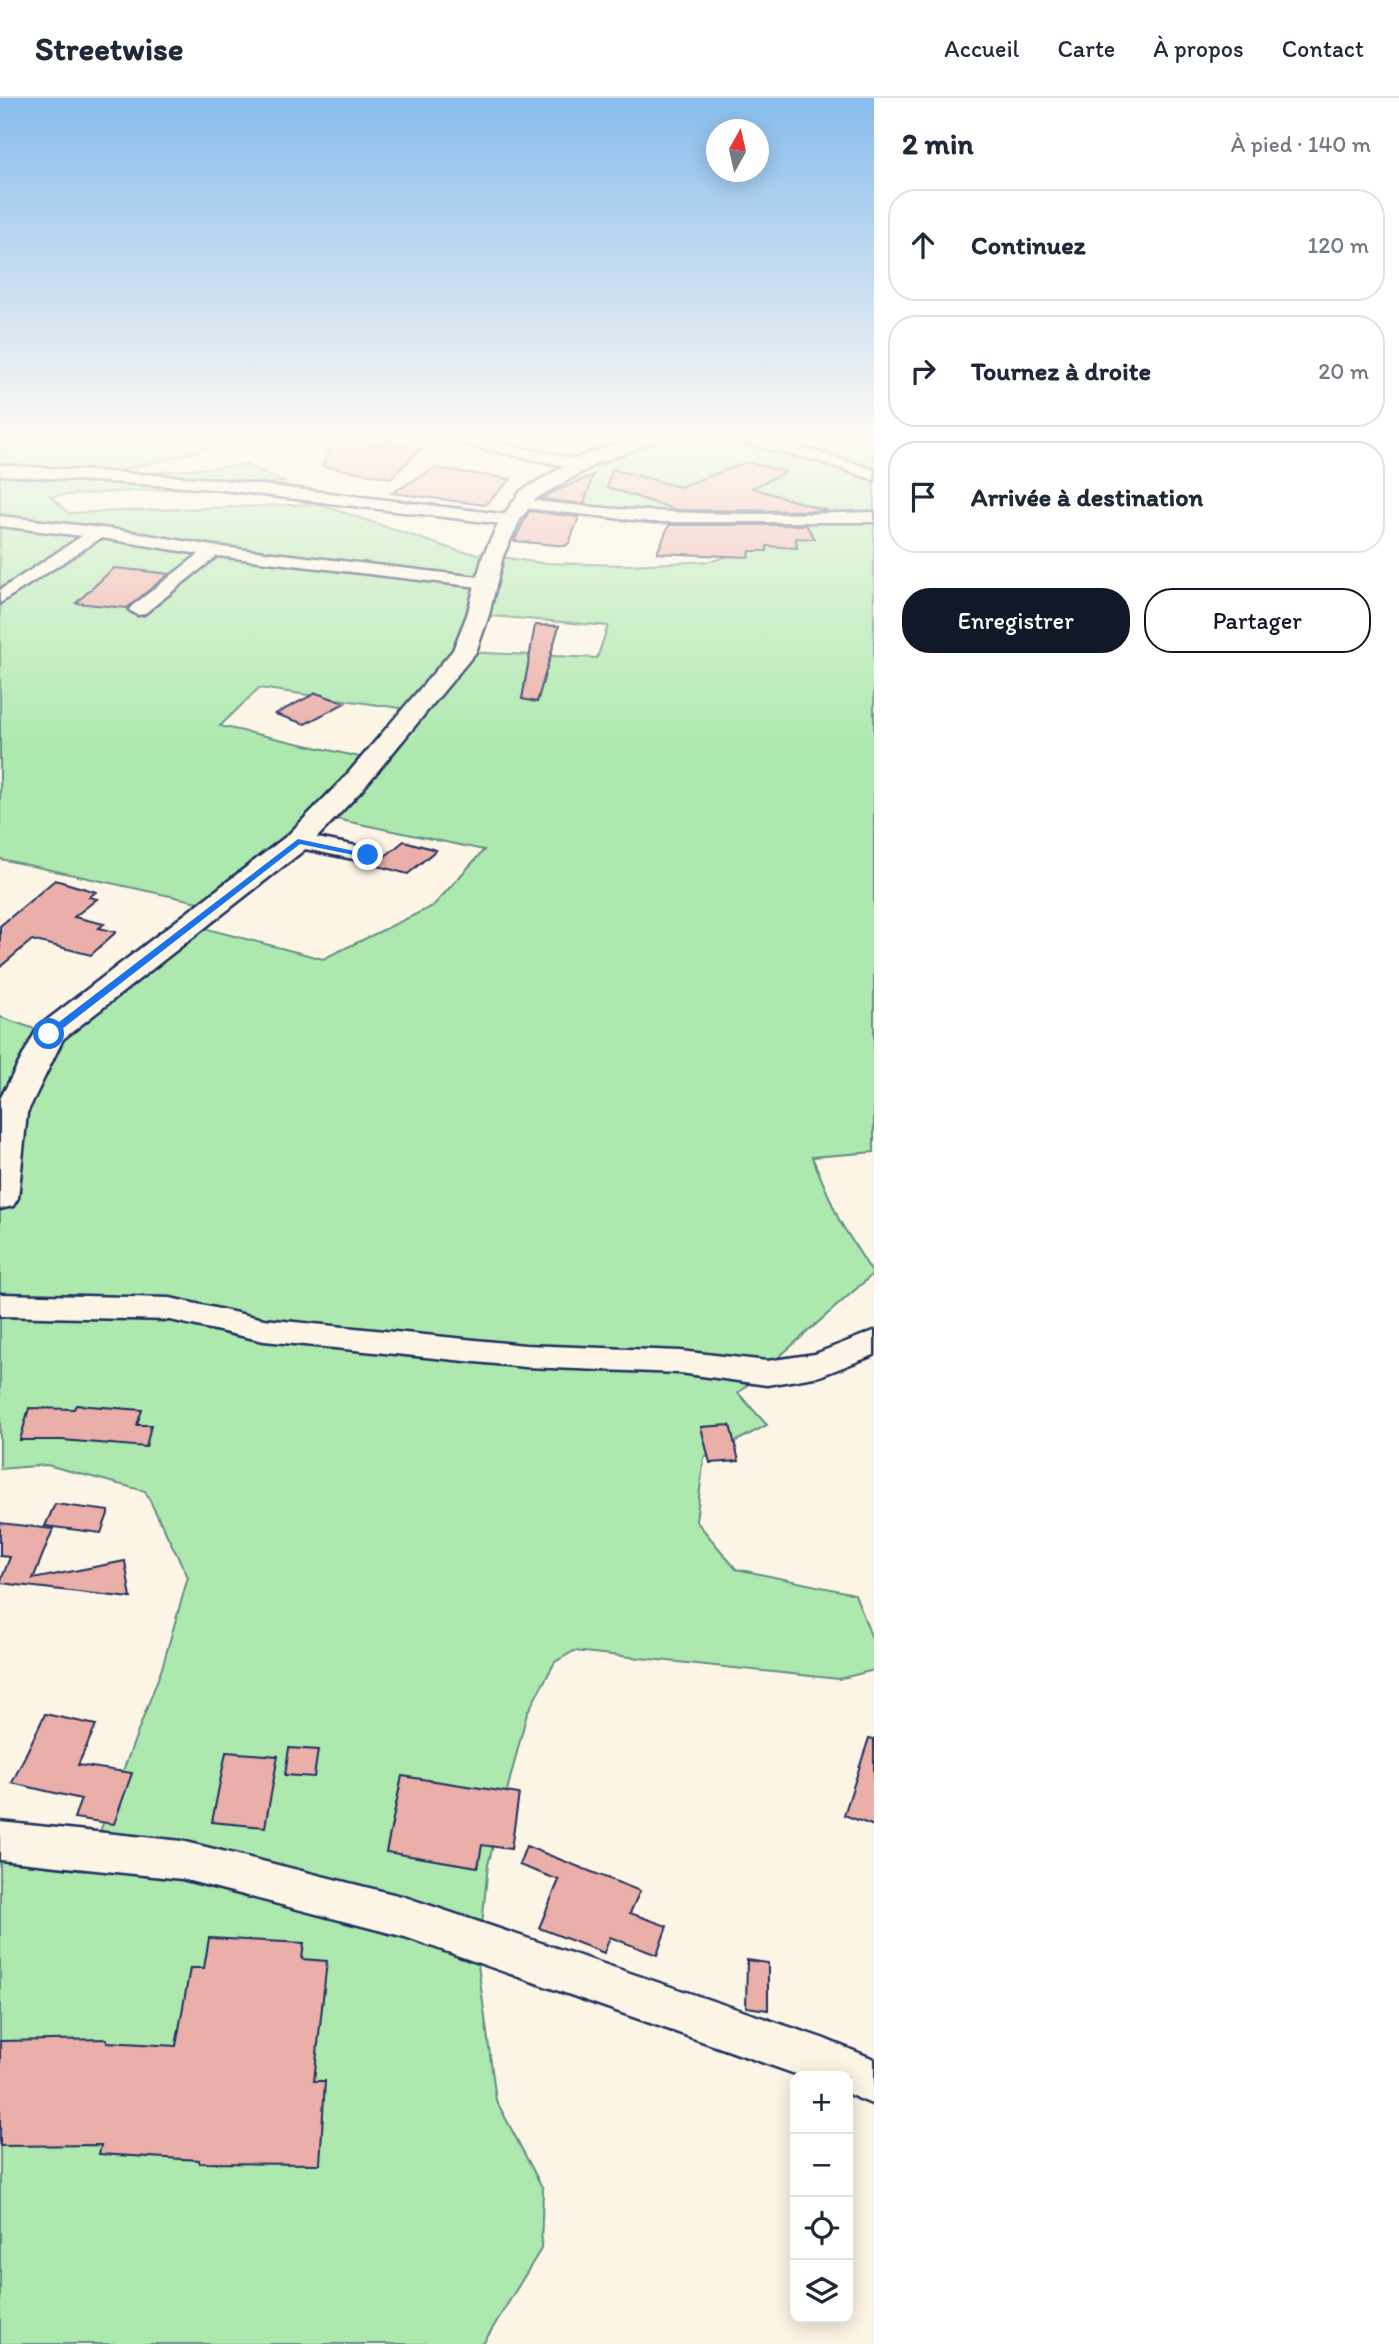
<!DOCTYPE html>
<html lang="fr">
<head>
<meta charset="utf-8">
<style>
	body { margin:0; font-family:Itim,sans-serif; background:#f6f6f7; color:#1f2937 }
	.controls { position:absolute; right:21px; bottom:21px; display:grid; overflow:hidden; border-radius:14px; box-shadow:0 4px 18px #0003 }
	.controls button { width:63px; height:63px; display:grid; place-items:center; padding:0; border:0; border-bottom:2px solid #e0e1e3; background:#fff; color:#1f2937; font:35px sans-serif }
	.compass { position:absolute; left:706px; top:21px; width:63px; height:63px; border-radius:50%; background:#fff; box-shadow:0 4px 18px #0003; rotate:8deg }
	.stop { position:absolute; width:21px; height:21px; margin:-16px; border:5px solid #1a73e8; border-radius:50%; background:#fff }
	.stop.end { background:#1a73e8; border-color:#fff; box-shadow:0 2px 7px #0008 }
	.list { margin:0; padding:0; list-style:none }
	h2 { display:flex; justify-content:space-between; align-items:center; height:91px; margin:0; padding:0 28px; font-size:30px }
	h2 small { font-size:23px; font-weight:400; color:#747a83 }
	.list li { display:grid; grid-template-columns:46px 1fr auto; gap:21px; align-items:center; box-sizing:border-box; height:112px; margin:0 14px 14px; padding:0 14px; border:2px solid #e0e1e3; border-radius:28px }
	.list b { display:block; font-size:26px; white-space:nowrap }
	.list em { font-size:23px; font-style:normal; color:#747a83 }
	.actions { display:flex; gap:14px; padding:21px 28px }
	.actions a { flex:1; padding:16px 0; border:2px solid #111827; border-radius:28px; text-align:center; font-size:24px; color:#111827 }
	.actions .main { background:#111827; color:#fff }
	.icon { flex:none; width:38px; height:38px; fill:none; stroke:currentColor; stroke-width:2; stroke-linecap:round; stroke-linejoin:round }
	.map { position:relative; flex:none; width:874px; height:2246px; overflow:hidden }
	header { display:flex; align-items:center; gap:42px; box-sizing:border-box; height:98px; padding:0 35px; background:#fff; border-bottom:2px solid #e0e1e3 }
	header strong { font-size:33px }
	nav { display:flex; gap:38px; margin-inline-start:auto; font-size:24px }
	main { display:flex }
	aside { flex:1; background:#fff }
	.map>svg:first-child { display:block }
</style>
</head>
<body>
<header>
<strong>Streetwise</strong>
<nav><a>Accueil</a><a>Carte</a><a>À propos</a><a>Contact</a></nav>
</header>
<main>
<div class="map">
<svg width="874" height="2246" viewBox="0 0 874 2246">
	<rect width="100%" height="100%" fill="#fcf5e5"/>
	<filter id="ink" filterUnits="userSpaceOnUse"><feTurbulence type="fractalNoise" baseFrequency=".0143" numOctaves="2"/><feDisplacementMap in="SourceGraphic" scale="14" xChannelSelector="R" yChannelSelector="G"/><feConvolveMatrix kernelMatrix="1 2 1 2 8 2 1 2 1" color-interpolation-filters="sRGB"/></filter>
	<g filter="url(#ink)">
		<!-- green -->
		<path fill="#ade9af" stroke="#648c86" stroke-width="2" fill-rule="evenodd" d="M0,337H260L97,379L247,367L286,384L51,398L68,415L318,406L458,453L542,465L628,467L712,463L733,457L731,445L697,426L615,422L591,417L589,407L573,399L528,397L589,362L661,337H874V1054L812,1059L839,1122L873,1176L738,1295L767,1327L704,1360L696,1423L736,1471L855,1496L874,1546V1572L839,1581L574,1553L555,1564L527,1615L488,1767L478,1867L496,2002L543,2091L541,2151L483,2246H0V1763L85,1773L162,1570L188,1479L145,1393L47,1367L0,1371V919L49,936L192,827L323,861L433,808L484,752L322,718L216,808L0,761ZM479,517L608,528L597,560L464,554ZM259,590L414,612L373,662L220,628Z"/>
		<!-- building -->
		<path fill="#eaafa8" stroke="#1b2f5e" stroke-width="2" d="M397,337H435L391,380L322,368L333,345L386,347Z
			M747,364L786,374L752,390L828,413L676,412L607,389L612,371L680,389Z
			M435,370L511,381L485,407L392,395Z
			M593,377L584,406L541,401L553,394Z
			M529,413L579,419L569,445L565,448L514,443Z
			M669,427H806L815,441L796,440L797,450L767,448V453H750L749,459L657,455Z
			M114,470L145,473L169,476L127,510L76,505Z
			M535,527L559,528L537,604L522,601Z
			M316,595L345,605L305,626L275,616Z
			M404,743L436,752L408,776L374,767Z
			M55,782L96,794L89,799L97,801L74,819L104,826L99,830L116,834L91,857L32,842L0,869V828Z
			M76,1307L142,1312L137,1327H151L146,1349L62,1342H20L29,1310L74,1311Z
			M730,1327L739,1363L710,1365L701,1329Z
			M55,1406L109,1413L101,1435L45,1428Z
			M0,1425L53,1431L33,1481L125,1463L131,1500L0,1485L10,1459L0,1458Z
			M45,1616L96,1627L78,1667L132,1675L114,1726L74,1720L81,1701L12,1685Z
			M869,1640L874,1641V1728L844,1717Z
			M289,1650L318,1652L314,1679L285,1677Z
			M226,1654L278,1658L265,1729L212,1724Z
			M402,1678L519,1696L511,1751L482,1747L478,1769L386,1754Z
			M526,1748L640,1793L630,1815L667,1828L657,1857L610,1839L604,1855L539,1830L559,1782L519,1767Z
			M209,1840L304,1845L302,1861L327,1863L314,1983H325L320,2066L199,2065V2062L99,2056L101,2047L0,2048V1943L107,1941V1944L176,1948L190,1870H204Z
			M747,1862L768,1865V1912L746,1909Z"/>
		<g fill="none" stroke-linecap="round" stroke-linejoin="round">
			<defs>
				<path id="minor" d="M721,337C773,337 825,356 874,372V382L818,363L723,340Z
					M467,339L582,362L590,367L582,372L462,346V340Z
					M0,367L214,381L510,417L518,422L510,427L214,391L0,377Z
					M520,401C638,417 755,418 874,414V424H652L514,409L512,406Z
					M0,418L119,432L213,448L487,480L496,485L487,490L217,458L144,516L138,517L129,512L132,508L199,456L101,440L0,505V492L82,438L0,428Z
					M298,736L376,752L379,757L368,764L290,748L287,743L290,738Z
					M0,1196L170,1200L264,1221L525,1247L680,1253L767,1263L815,1256L874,1233V1257L820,1278L767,1287L680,1275L525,1269L264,1243L170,1222L0,1218Z
					M0,1724L182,1743L405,1799L822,1940L874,1961V2007L848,1996V1978H801L405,1839L182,1781L0,1762Z"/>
				<path id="tertiary" d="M639,337H664L661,341L596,366L535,401L520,422L503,458L489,517L476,554L362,692L308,749L63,941L27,1015L18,1100L13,1108L0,1111V1001L38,929L288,737L344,680L453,552L467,517L483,458L500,422L521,393L582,358Z"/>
			</defs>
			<!-- minor casing -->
			<use href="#minor" stroke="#1b2f5e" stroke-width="5"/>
			<!-- tertiary casing -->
			<use href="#tertiary" stroke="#1b2f5e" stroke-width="5"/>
			<!-- path -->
			<path stroke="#1b2f5e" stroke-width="2.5" stroke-dasharray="2.5 2.5" stroke-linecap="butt" d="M337,337L397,347L449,344"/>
			<!-- minor -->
			<use href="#minor" fill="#fcf5e5" fill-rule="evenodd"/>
			<!-- tertiary -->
			<use href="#tertiary" fill="#fcf5e5" fill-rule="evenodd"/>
		</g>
	</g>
	<!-- sky -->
	<linearGradient id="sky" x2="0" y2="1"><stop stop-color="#88bced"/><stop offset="0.52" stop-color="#fefaf3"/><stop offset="1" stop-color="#fefaf3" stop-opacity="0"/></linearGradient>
	<rect width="874" height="651" fill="url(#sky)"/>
	<!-- route -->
	<path fill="#1a73e8" d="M298,741L373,757L368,760L300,746L53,938H46V934Z"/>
</svg>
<div class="controls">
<button>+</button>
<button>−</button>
<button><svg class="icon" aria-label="locate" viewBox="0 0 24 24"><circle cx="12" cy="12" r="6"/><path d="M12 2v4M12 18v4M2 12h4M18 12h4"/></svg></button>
<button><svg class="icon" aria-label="layers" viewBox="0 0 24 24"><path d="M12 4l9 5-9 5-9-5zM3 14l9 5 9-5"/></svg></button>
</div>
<svg class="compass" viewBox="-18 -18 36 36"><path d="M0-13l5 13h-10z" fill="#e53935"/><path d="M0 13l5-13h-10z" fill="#747a83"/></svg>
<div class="stop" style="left:49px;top:936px"></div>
<div class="stop end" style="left:368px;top:757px"></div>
</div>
<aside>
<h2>2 min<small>À pied · 140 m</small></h2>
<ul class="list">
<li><svg class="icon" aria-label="ahead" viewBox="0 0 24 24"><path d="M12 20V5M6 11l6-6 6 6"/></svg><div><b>Continuez</b></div><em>120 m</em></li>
<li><svg class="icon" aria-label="right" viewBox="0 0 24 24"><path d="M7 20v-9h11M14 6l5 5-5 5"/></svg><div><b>Tournez à droite</b></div><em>20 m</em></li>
<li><svg class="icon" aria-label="arrive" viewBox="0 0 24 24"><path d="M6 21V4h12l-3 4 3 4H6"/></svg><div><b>Arrivée à destination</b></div></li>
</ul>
<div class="actions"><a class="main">Enregistrer</a><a>Partager</a></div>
</aside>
</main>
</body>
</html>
